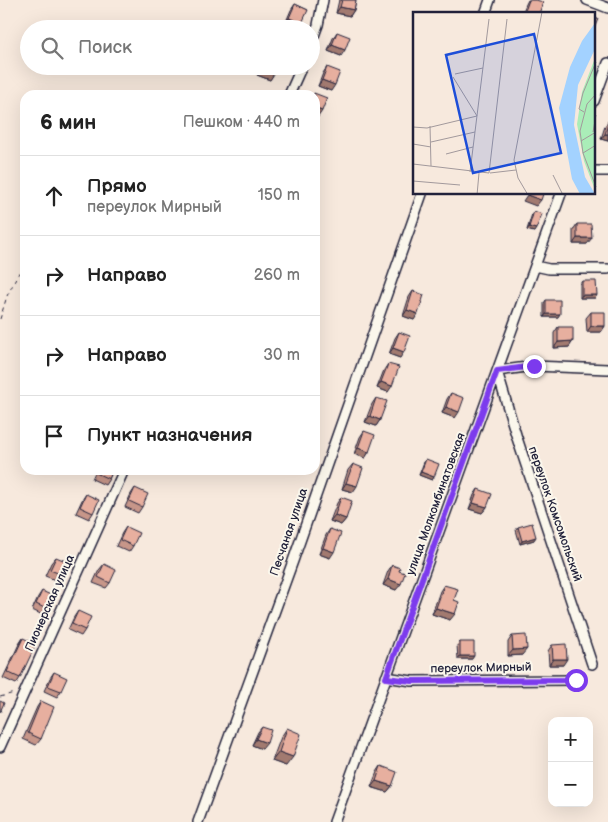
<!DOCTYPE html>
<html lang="ru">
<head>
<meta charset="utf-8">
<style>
	body { margin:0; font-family:"Balsamiq Sans",sans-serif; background:#f2f2f2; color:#222 }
	.controls { position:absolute; right:15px; bottom:15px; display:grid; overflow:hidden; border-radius:10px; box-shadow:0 5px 20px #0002 }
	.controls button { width:45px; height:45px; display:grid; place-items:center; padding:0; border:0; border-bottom:1px solid #e0e0e0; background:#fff; color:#222; font:25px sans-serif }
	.stop { position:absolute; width:15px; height:15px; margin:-11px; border:4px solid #7c3aed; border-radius:50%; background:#fff }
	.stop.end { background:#7c3aed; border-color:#fff; box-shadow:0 1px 5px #0008 }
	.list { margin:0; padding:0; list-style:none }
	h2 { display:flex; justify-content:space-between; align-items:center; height:65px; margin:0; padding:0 20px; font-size:21px }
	h2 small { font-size:16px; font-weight:400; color:#767676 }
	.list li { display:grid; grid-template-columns:32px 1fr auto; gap:15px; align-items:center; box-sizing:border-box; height:80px; padding:0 20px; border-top:1px solid #e0e0e0 }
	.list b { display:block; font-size:19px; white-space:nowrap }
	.list p { margin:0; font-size:16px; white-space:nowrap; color:#767676 }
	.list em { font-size:16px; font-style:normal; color:#767676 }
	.icon { flex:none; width:28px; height:28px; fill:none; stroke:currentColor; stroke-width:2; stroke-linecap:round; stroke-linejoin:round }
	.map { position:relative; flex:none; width:608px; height:822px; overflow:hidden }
	.search { position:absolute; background:#fff; box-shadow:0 5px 20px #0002; left:20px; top:20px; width:300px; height:55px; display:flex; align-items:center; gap:12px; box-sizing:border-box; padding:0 18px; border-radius:28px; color:#767676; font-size:19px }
	.panel { position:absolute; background:#fff; box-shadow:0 5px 20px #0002; left:20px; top:90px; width:300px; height:385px; border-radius:15px }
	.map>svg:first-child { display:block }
</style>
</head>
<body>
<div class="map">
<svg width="608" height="822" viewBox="0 0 608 822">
	<rect width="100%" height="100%" fill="#f7e9dd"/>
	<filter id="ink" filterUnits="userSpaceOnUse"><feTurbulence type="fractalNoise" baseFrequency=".02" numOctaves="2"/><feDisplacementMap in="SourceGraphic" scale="10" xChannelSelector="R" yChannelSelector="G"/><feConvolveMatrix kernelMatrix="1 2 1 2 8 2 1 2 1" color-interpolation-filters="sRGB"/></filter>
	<g filter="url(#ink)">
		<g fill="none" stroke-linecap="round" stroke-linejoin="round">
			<defs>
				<path id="street" d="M587,0L608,8
					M485,14L490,0
					M311,44L318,25L323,0
					M289,95L302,66
					M594,101L608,63
					M594,171H608
					M535,266L549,269H608
					M592,664L517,438L497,371L534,366L608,369
					M386,677L412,681L576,680
					M0,747L124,470
					M198,822L293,561L422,194
					M334,822L561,194"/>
			</defs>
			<!-- street casing -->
			<use href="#street" stroke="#22223b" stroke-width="12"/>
			<!-- path -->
			<path stroke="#22223b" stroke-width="1" stroke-dasharray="4 4" stroke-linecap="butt" d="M0,319L7,296L25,261
				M0,697L14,693
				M0,708L4,715"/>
			<!-- street -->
			<use href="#street" stroke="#fbf7ec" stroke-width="9"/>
		</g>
		<!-- wall -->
		<path fill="#c79689" stroke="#22223b" d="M339,0H356L354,10L350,16L336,13Z
			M528,0H536L539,14H522L526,4Z
			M295,4L308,10L285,24L291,10Z
			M337,32L341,56L328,51L333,38Z
			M260,66H277L270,80L257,75Z
			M327,67L331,91L318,86L323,73Z
			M608,121V141L601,139L605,126Z
			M534,211V232L527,230L532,214Z
			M577,224L587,244H573V230Z
			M582,281L597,295L595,298H580V284Z
			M413,291L414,320L403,316L409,297Z
			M546,300L558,317H544V303Z
			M591,312L605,326L601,332H587L586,318Z
			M558,327L573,341L569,347L554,348V333Z
			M399,332L400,358L389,354L395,338Z
			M388,364V392L377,388L384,370Z
			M451,393L455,418L442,413L447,399Z
			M376,398L380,420L376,426L365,422L372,404Z
			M364,431L369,452L365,458L354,454L360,437Z
			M426,459L434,477L432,480L419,475L424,462Z
			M353,464V492L342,489L348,470Z
			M96,470H113L109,479L105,485L92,479Z
			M135,488L142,507L138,513L125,507L131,494Z
			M478,489L487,507L482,513L469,509L474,495Z
			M86,494L93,513L89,519L76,513L82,500Z
			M341,497L346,519L341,525L330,521L337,503Z
			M126,527L133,546L129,552L116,546L122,533Z
			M518,527L534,540L520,544L516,530Z
			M330,529V558L319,554L326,535Z
			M56,557L63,575L58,581L45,576L51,563Z
			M104,564L110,583L106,588L93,583L99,570Z
			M392,565L399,571L396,590L383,585L388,571Z
			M444,585L454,600L450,620L432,614L440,591Z
			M42,591L49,610L45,616L32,610L38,597Z
			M78,611L85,630L81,636L68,630L74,617Z
			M512,636L522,655L508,656V642Z
			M23,638L20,678L16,684L3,678L19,644Z
			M460,642L472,659H458L457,645Z
			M552,645L563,665H549L548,651Z
			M54,672L61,691L57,697L44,691L50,678Z
			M41,701V739L36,745L23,739L37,707Z
			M262,727V749L252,745L258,732Z
			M287,728L286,766L272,761L281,737Z
			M381,766L392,786L387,792L371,787L377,772Z"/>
		<!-- shaded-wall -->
		<path fill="#a27a6f" stroke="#22223b" d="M340,7L354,10L350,16L336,13Z
			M525,11L532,14H523Z
			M289,18L302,23L298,29L285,24Z
			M332,45L345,50L341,56L328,51Z
			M261,69L274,74L270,80L257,75Z
			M322,80L335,85L331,91L318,86Z
			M315,108L322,111L318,117L315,116Z
			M605,134H608V141L601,139Z
			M527,195L541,200L536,206L523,201Z
			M529,227L536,229L534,232L527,230Z
			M577,238H592L587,244H573Z
			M582,295H597L595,298H580Z
			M407,310L418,314L414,320L403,316Z
			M546,314H560L558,317H544Z
			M591,326H605L601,332H587Z
			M573,341L569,347L554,348L558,342Z
			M393,348L404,352L400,358L389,354Z
			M381,382L392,386L388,392L377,388Z
			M446,407L459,412L455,418L442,413Z
			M370,416L380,420L376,426L365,422Z
			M358,448L369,452L365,458L354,454Z
			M421,472L434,477L432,480L419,475Z
			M346,483L357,486L353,492L342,489Z
			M473,503L487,507L482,513L469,509Z
			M335,515L346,519L341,525L330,521Z
			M536,537L534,540L520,544L522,541Z
			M323,548L334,552L330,558L319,554Z
			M388,579L401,584L396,590L383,585Z
			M436,608L455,614L450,620L432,614Z
			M527,649L522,655L508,656L513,650Z
			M460,656H474L472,659H458Z
			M553,659H567L563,665H549Z
			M256,739L267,743L262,749L252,745Z
			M279,752L293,757L286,766L272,761Z
			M376,781L392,786L387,792L371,787Z"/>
		<!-- building -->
		<path fill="#e7af9f" stroke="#22223b" d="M342,0H356L354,10L340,7Z
			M529,0H536L543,2L539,14H532L525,11Z
			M295,4L308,10L302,23L289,18Z
			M594,18L598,19L594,29Z
			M337,32L350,37L345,50L332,45Z
			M262,66H277L274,74L261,69Z
			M327,67L340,72L335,85L322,80Z
			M314,93L327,98L322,111L315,108V95H313Z
			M608,124V134H605Z
			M528,194H543L541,200L527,195Z
			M534,211L542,214L536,229L529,227Z
			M577,224H591L592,238H577Z
			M582,281H596L597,295H582Z
			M413,291L424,295L418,314L407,310Z
			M546,300H560V314H546Z
			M591,312H605V326H591Z
			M558,327H573V341L558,342Z
			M399,332L410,336L404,352L393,348Z
			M388,364L399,367L392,386L381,382Z
			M451,393L464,398L459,412L446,407Z
			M376,398L387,401L380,420L370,416Z
			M364,431L375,435L369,452L358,448Z
			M426,459L439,464L434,477L421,472Z
			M353,464L363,468L357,486L346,483Z
			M98,470H113L109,479L96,473Z
			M135,488L148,494L142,507L129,501Z
			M478,489L492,494L487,507L473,503Z
			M86,494L99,500L93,513L80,507Z
			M341,497L352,501L346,519L335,515Z
			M532,523L536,537L522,541L518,527Z
			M126,527L139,533L133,546L120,540Z
			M330,529L341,533L334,552L323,548Z
			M56,557L68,562L63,575L50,570Z
			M104,564L116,570L110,583L98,577Z
			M392,565L400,568L399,571L405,573L401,584L388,579Z
			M444,585L458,589L454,600L459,602L455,614L436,608Z
			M42,591L55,597L49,610L36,604Z
			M78,611L91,617L85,630L72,624Z
			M526,635L527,649L513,650L512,636Z
			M23,638L36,644L20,678L7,672Z
			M460,642H474V656H460Z
			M566,644L567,659H553L552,645Z
			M54,672L67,678L61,691L48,686Z
			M0,701L4,703L0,712Z
			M41,701L54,707L41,739L28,733Z
			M262,727L271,730L267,743L256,739Z
			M287,728L301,734L293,757L279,752Z
			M381,766L397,772L392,786L376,781Z"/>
	</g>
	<g fill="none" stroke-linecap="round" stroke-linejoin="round" filter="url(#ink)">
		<!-- route -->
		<path stroke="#7c3aed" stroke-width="6" d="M534,366L497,371L386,678L412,681L576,680"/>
	</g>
	<g text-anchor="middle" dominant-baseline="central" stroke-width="4" stroke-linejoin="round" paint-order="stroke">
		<!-- street labels -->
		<g font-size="12" fill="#22223b" stroke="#fbf7ec">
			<text transform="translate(436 504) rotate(-70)">улица Молкомбинатовская</text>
			<text transform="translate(555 514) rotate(71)">переулок Комсомольский</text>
			<text transform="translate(289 532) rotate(-71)">Песчаная улица</text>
			<text transform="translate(50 603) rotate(-66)">Пионерская улица</text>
			<text transform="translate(481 668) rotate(-1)">переулок Мирный</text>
		</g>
	</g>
	<!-- overview -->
	<g transform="translate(413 12)">
		<rect width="182" height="182" fill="#f7e9dd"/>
		<path d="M182,46V178L171,149L164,112L169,80Z" fill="#aaedb8"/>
		<path d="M182,11V37L165,73L161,113L172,165L182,182H167L159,167L146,96L157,55L169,29Z" fill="#a3d2ff"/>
		<path fill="none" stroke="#a2999c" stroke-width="1" d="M42,62L70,56M183,82L174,92L167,119L170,141L183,175M171,100L166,97L170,81L183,50M17,114L18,154M0,115L14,116L64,104L40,65M180,120L183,103M168,129L183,120M18,130L62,120M0,132L18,135M170,141L183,133M33,142L60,135M0,152L76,161L94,7M57,160L76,7M77,161L103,158M140,163L150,183M0,169L47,173M64,183L66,161M115,183L105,166L101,148L129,0"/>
		<path fill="#1d4ed8" fill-opacity="0.15" stroke="#1d4ed8" stroke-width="2.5" d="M121,22L148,141L60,161L33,43Z"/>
		<rect width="182" height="182" fill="none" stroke="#22223b" stroke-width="2.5"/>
	</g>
</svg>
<div class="controls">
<button>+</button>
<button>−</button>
</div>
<div class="stop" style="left:576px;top:680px"></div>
<div class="stop end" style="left:534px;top:366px"></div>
<div class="search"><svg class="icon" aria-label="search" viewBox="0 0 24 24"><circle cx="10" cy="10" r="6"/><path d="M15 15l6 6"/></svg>Поиск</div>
<section class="panel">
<h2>6 мин<small>Пешком · 440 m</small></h2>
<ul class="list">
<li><svg class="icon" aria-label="ahead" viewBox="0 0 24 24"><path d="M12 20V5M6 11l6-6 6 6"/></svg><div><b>Прямо</b><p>переулок Мирный</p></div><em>150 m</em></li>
<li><svg class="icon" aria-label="right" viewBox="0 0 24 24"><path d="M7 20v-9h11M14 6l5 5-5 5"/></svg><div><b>Направо</b></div><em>260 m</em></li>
<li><svg class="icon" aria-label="right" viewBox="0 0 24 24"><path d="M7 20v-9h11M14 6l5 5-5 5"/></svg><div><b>Направо</b></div><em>30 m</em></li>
<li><svg class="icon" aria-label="arrive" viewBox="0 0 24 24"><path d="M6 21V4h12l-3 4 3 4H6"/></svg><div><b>Пункт назначения</b></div></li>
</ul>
</section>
</div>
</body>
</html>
